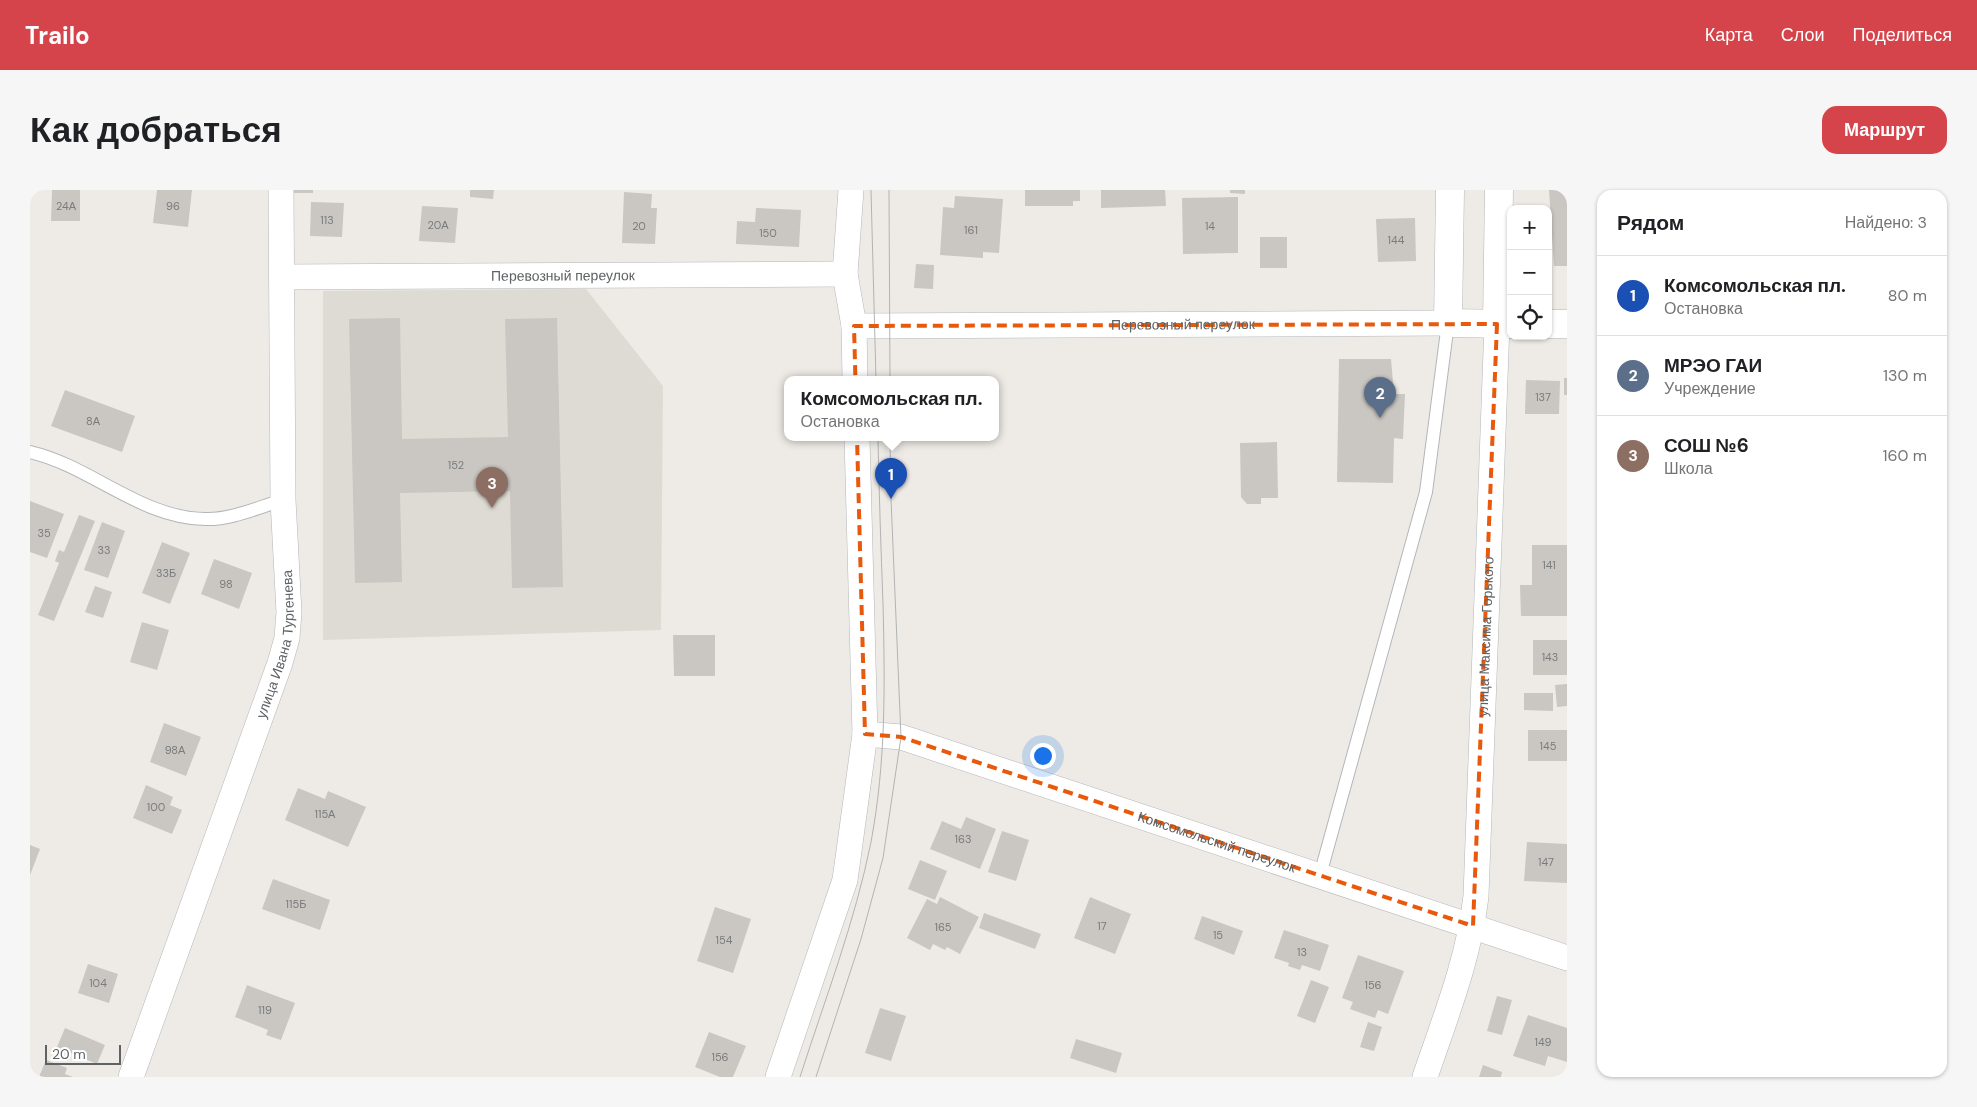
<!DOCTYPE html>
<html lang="ru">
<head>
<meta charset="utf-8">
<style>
	body { margin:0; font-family:"DM Sans",sans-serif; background:#f6f6f6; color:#202124 }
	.controls { position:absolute; right:15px; top:15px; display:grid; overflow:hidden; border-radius:10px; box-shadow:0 1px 4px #0004 }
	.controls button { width:45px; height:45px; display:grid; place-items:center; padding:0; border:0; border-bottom:1px solid #e0e0e0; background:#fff; color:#202124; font:25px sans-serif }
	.scale { position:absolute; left:15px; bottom:12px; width:76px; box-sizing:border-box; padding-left:5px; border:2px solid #5e6264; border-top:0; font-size:14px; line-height:18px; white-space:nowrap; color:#5e6264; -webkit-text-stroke:4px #fff; paint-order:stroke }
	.you { position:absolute; left:1012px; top:565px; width:18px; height:18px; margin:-12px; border:4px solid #fff; border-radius:50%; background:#1a73e8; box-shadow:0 0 0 8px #1a73e833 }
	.badge { display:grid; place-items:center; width:32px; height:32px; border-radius:50%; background:#d6444b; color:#fff; font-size:16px; font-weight:700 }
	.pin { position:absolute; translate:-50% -41px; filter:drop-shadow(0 1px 2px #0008) }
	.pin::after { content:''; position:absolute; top:26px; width:18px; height:15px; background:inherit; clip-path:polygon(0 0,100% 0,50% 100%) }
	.popup { position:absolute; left:754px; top:186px; width:215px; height:65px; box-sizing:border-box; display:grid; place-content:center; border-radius:10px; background:#fff; filter:drop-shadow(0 1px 4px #0005); font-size:16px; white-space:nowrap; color:#757577 }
	.popup b { font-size:19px; color:#202124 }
	.popup::after { content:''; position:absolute; left:50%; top:100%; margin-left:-10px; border:10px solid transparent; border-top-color:#fff }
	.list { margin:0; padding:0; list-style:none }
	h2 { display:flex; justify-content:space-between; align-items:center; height:65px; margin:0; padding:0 20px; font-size:21px }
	h2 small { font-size:16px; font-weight:400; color:#757577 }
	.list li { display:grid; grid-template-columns:32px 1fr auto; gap:15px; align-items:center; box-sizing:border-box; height:80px; padding:0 20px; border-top:1px solid #e0e0e0 }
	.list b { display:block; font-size:19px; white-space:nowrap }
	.list p { margin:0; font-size:16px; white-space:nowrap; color:#757577 }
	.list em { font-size:16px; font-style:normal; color:#757577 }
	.icon { flex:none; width:28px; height:28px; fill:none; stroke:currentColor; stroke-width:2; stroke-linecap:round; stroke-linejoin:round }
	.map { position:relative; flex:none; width:1537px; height:887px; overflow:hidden; border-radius:15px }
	header { display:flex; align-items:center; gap:30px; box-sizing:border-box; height:70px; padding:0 25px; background:#d6444b; color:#fff }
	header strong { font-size:24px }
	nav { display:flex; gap:28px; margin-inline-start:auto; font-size:18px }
	.intro { display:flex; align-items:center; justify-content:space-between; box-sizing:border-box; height:120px; padding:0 30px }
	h1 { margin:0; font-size:35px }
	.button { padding:12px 22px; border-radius:15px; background:#d6444b; color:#fff; font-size:18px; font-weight:700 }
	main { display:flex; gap:30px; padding:0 30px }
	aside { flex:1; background:#fff; border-radius:15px; box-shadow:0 1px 4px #0004 }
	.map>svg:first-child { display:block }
</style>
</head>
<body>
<header>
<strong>Trailo</strong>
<nav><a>Карта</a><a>Слои</a><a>Поделиться</a></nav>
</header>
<div class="intro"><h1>Как добраться</h1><a class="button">Маршрут</a></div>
<main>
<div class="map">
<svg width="1537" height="887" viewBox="0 0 1537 887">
	<rect width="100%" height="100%" fill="#eeebe6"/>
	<!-- education -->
	<path fill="#dedbd4" d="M556,99L633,196L631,440L293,450V101Z"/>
	<!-- building -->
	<path fill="#cac6c2" d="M22,0H50V31H21Z
		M127,0H162L158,37L123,33Z
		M263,0H283V3H263Z
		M440,0H464L463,9L440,7Z
		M995,0H1050V11H1043V16H995Z
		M1071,0H1135L1136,16L1071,18Z
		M1200,0H1215V4L1200,3Z
		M1519,0H1537V76H1524Z
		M594,2L622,4L621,18H627L625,54L592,53Z
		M925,6L973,9L969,63L953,62V68L910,65L913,17L924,18Z
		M1208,7V63L1153,64L1152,8Z
		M281,12L314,13L312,47L280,46Z
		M392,16L428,18L425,53L389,51Z
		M726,18L771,20L769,57L706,54L707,31L725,32Z
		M1385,28L1386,71L1348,72L1346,29Z
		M1230,47H1257V78H1230Z
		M886,74L904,75L903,99L884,98Z
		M370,128L372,249L478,247L475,129L527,128L533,397L482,398L480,301L370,303L372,392L325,393L319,129Z
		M1309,169H1361L1364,204H1375L1373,249L1364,248L1363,293L1307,292Z
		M1534,188H1537V205H1534Z
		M1496,190L1530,191L1529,224H1495Z
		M35,200L105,226L92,262L21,236Z
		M1247,252L1248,308H1231V314H1217L1211,307L1210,253Z
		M0,311L34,324L17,368L0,362Z
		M49,325L65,331L24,431L8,425L29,373L25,371L29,360L34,362Z
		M72,332L95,341L78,388L54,380Z
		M132,352L160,363L140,414L112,403Z
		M1502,355H1537V426H1491L1490,395H1502Z
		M184,369L222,383L209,419L171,404Z
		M65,396L82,402L73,428L55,422Z
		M112,432L139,440L127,480L100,472Z
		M643,445H685V486H644Z
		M1503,450H1537V485H1503Z
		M1537,494V516L1527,517L1525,495Z
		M1494,503H1523V521L1494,520Z
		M134,533L171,547L156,586L120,572Z
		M1498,540H1537V571H1498Z
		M116,595L143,607L140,615L152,620L142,644L103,628Z
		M268,598L295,609L298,601L336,617L318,657L255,630Z
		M936,627L966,639L950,679L900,659L912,631L931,639Z
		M972,641L999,650L986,691L958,682Z
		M1497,652L1537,654V693L1494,691Z
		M0,655L10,659L0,685Z
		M890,670L917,681L905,710L878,699Z
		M243,689L300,710L290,740L232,719Z
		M910,707L949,727L930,764L917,757L915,760L903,754L900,760L877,748L897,709L907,714Z
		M1060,707L1101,724L1085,764L1044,748Z
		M685,717L721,729L703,783L667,771Z
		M954,723L1011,744L1005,759L949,738Z
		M1172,726L1213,741L1204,765L1164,749Z
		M1254,740L1299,755L1290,781L1272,775L1270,780L1258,776L1259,773L1244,768Z
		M1328,765L1374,781L1358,824L1348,820L1345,828L1320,819L1323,812L1312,808Z
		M58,774L88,784L79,813L48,803Z
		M1281,790L1299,797L1285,833L1267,826Z
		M217,795L265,813L251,850L236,845L238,840L205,827Z
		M1467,806L1482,810L1472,845L1457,841Z
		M850,818L876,826L861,871L835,863Z
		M1498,825L1537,838V872L1518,866L1515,876L1483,866Z
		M1338,832L1352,837L1344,861L1330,857Z
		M35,838L75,855L67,874L27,857Z
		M679,842L716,856L703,887H690L665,877Z
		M1046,849L1092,863L1086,883L1040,868Z
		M16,870L37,878L35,884L43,887H9Z
		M1453,875L1472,882L1471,887H1449Z"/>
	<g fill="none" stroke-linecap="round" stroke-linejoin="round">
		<defs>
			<path id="lane" d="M0,262C61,276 110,328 175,329C201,330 229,317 253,310
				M1290,685L1396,302L1418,133"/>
			<g id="street">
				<path d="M821,0L815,84L824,136L825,190"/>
				<path id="s1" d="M252,87L815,84"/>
				<path id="s2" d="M824,136L1418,133"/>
				<path id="s3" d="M835,544L871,547L1537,768"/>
				<path id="s4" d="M101,887L250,473L257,448L259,422L253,310L251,0"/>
				<path d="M748,887L815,690L835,544L827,248"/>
				<path id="s5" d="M1395,887C1415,828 1439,769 1446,706L1467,134"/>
			</g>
			<path id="secondary" d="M1420,0L1418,133L1481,134
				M1467,134L1469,0
				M1518,134H1537"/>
		</defs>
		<!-- lane casing -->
		<use href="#lane" stroke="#b3b6b9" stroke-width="14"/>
		<!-- street casing -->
		<use href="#street" stroke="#b3b6b9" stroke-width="26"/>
		<!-- secondary casing -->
		<use href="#secondary" stroke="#b2b6b9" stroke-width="29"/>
		<!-- lane -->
		<use href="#lane" stroke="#fff" stroke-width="12"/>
		<!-- street -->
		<use href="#street" stroke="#fff" stroke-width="25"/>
		<!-- secondary -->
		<use href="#secondary" stroke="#fff" stroke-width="28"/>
		<!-- tram -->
		<path stroke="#b2b3b3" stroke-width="1" d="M841,0L846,190
			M859,0L860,190
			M770,887C795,809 825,732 841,652C856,572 855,495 853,414C851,359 849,303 848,248
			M786,887L831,749L853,668L871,547L861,309L860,248"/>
	</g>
	<!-- marked area -->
	<path fill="none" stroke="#e8590c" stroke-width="4" stroke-dasharray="10 6" stroke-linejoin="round" d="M1467,134L1443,736L871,547L835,544L824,136Z"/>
	<g text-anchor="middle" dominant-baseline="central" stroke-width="4" stroke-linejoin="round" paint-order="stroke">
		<!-- number labels -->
		<g font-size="11" fill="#797b7c">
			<text x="36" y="16">24А</text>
			<text x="143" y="16">96</text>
			<text x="297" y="30">113</text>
			<text x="408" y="35">20А</text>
			<text x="609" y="36">20</text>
			<text x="1180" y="36">14</text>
			<text x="941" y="40">161</text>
			<text x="738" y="43">150</text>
			<text x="1366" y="50">144</text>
			<text x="1513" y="207">137</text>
			<text x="63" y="231">8А</text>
			<text x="426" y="275">152</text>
			<text x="14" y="343">35</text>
			<text x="74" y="360">33</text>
			<text x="1519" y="375">141</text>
			<text x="136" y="383">33Б</text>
			<text x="196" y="394">98</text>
			<text x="1520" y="467">143</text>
			<text x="1518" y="556">145</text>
			<text x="145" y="560">98А</text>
			<text x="126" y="617">100</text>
			<text x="295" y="624">115А</text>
			<text x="933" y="649">163</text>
			<text x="1516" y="672">147</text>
			<text x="266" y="714">115Б</text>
			<text x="1072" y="736">17</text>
			<text x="913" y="737">165</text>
			<text x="1188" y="745">15</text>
			<text x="694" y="750">154</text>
			<text x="1272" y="762">13</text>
			<text x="68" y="793">104</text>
			<text x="1343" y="795">156</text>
			<text x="235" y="820">119</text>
			<text x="1513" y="852">149</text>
			<text x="690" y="867">156</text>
		</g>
		<!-- street labels -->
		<g font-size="14" fill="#5e6264" stroke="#fff">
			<text stroke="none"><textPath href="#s1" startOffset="281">Перевозный переулок</textPath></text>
			<text stroke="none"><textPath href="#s2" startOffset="329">Перевозный переулок</textPath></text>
			<text stroke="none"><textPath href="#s5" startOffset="448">улица Максима Горького</textPath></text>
			<text stroke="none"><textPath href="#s4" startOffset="458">улица Ивана Тургенева</textPath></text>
			<text stroke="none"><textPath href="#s3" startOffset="369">Комсомольский переулок</textPath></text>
		</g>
	</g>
</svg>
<div class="controls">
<button>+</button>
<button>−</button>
<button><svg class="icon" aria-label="locate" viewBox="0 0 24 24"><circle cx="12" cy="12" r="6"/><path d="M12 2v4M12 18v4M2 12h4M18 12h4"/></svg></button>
</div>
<div class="scale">20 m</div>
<div class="you"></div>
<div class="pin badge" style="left:861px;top:309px;background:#1a4fb4">1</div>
<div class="popup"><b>Комсомольская пл.</b>Остановка</div>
<div class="pin badge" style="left:1350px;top:228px;background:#5c6f8a">2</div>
<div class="pin badge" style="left:462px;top:318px;background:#8d6e63">3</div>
</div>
<aside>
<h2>Рядом<small>Найдено: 3</small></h2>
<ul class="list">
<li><span class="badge" style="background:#1a4fb4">1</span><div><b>Комсомольская пл.</b><p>Остановка</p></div><em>80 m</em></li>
<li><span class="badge" style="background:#5c6f8a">2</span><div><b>МРЭО ГАИ</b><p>Учреждение</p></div><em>130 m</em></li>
<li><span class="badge" style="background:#8d6e63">3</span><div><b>СОШ №6</b><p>Школа</p></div><em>160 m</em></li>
</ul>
</aside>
</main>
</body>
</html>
